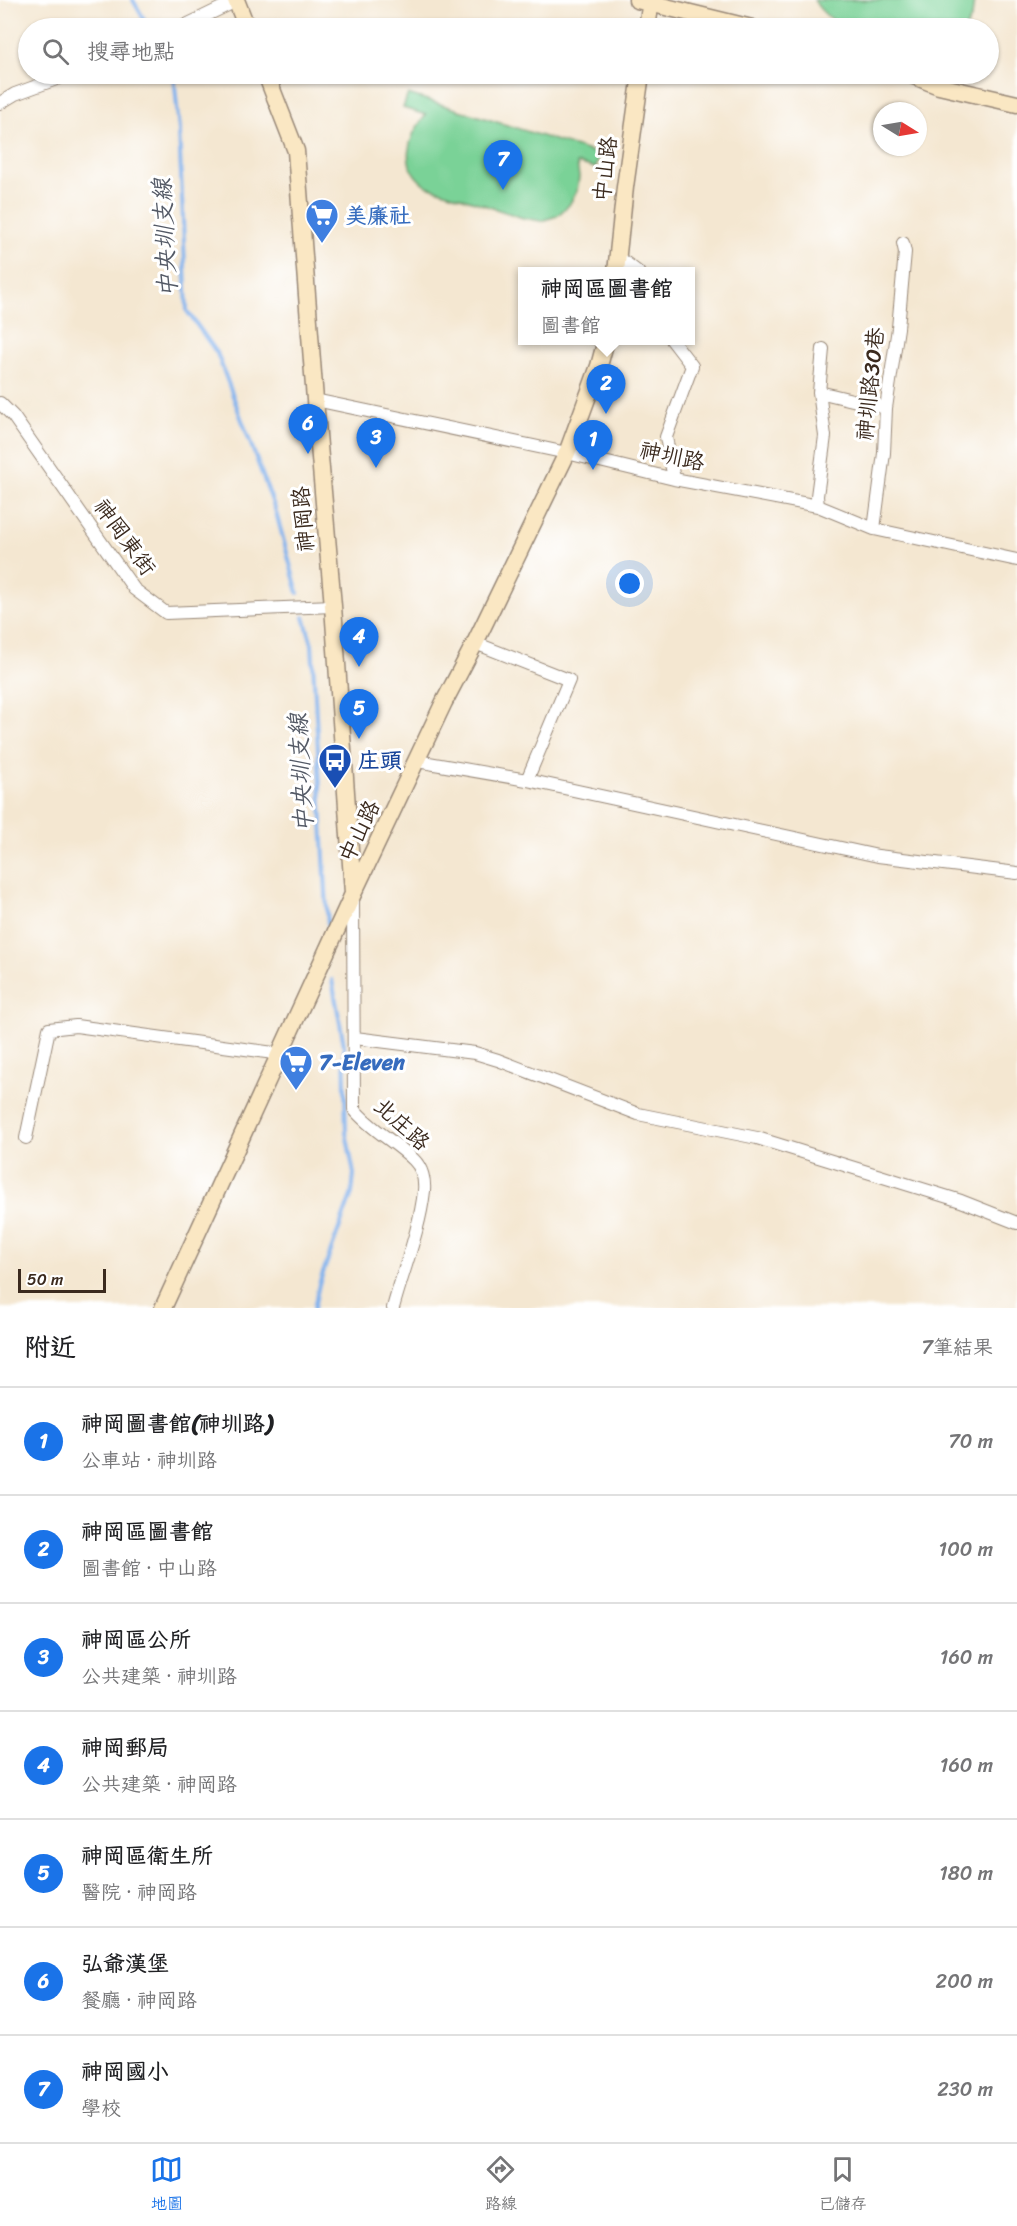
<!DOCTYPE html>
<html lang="zh-TW">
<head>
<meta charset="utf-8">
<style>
	body { margin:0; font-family:Sriracha,"LXGW WenKai TC",sans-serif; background:#f6f6f6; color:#202124 }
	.compass { position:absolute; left:873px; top:102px; width:54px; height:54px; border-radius:50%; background:#fff; box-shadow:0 2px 4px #0004; rotate:101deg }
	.scale { position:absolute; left:18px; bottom:15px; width:88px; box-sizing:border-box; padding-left:6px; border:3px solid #3b2a1e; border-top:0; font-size:16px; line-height:21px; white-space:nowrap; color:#3b2a1e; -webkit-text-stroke:4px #fff; paint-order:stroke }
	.you { position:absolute; left:630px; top:584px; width:21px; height:21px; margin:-15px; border:4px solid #fff; border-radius:50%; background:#1a73e8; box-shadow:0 0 0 9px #1a73e833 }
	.badge { display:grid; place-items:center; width:39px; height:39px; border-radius:50%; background:#1a73e8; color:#fff; font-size:20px; font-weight:700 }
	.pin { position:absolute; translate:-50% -50px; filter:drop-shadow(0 2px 3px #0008) }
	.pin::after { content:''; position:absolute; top:32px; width:21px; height:18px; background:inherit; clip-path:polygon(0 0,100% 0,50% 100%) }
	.popup { position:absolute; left:518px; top:267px; width:177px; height:78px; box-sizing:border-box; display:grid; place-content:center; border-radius:0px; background:#fff; filter:drop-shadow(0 2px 4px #0005); font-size:20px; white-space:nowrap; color:#757577 }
	.popup b { font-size:22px; color:#202124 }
	.popup::after { content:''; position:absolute; left:50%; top:100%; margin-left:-12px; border:12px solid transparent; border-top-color:#fff }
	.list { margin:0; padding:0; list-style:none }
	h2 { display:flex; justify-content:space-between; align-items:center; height:78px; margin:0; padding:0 24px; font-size:26px }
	h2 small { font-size:20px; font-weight:400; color:#757577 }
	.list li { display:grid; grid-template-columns:39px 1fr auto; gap:18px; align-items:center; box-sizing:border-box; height:108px; padding:0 24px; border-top:2px solid #e0e0e0 }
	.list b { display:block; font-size:22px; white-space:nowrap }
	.list p { margin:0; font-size:20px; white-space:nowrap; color:#757577 }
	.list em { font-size:20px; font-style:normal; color:#757577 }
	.icon { flex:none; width:33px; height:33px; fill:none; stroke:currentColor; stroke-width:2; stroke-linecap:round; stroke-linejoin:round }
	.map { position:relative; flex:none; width:1017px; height:1308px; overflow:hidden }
	.search { position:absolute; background:#fff; box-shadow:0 2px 4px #0004; left:18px; right:18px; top:18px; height:66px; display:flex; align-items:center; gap:15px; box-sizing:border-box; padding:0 21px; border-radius:33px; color:#757577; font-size:22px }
	.sheet { height:834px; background:#fff }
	nav { display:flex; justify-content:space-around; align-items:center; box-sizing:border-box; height:84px; border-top:2px solid #e0e0e0; background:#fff; font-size:16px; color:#757577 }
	nav a { display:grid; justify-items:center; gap:3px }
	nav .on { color:#1a73e8 }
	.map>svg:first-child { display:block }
</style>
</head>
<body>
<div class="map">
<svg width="1017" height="1308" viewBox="0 0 1017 1308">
	<rect width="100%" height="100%" fill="#fff"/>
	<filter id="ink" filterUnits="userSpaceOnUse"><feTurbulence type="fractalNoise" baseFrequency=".0167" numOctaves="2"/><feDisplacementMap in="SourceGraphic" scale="12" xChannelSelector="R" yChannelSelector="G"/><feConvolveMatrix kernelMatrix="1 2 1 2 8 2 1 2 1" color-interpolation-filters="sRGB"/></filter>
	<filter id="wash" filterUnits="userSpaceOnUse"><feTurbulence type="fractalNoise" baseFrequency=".008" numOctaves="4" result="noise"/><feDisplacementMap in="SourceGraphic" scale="24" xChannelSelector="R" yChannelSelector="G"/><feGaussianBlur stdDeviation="1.35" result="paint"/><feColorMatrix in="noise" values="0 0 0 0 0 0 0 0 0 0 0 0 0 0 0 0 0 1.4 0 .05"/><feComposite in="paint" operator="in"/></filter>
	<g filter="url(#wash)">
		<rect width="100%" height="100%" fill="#f4e7d1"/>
		<!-- green -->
		<path fill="#7ad297" stroke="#5a7e5a" stroke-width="1.5" d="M814,0H974L972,17L966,28H854C836,24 823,16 814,0Z
			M408,94L599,154L596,168L577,163L579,177L577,191L569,205L557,216L541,221L523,218L427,186C398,167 407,137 426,115L403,108Z"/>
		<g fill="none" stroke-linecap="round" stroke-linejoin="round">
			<!-- stream -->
			<path stroke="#81b2ed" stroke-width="4" d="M133,0L149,28
				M174,74L179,130L187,311L217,353L275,509L298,593
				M304,617L312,644L328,928
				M314,1308L319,1284L352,1193L354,1174L346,1132L344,1045L332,980"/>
		</g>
	</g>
	<g filter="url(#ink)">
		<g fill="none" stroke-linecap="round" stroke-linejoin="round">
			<defs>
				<path id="street" d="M180,28L238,0
					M0,103L15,94L70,74
					M618,257L638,272
					M672,340L692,366L666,437L674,479
					M823,349L819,392L886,408
					M315,400L567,453L674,479L818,506L874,529L1017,560
					M0,403L13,416L134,589L166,613L333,606
					M818,506L817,496L825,436L819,392
					M874,529L884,453L886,408L898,328L905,252L903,243
					M475,643L569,680L527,780
					M417,761L527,780L878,856L1017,873
					M353,897L354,1109C371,1130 396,1142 414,1160C422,1168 425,1180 424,1191C420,1229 403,1271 393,1308
					M355,1038L475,1053L498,1060L638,1114L757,1138L961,1201L1017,1223
					M26,1138L49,1029L76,1026L281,1054"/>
				<path id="secondary" d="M236,0L247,28
					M637,0L752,28
					M647,28L651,0
					M266,74L296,151L315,400L333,606L353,893
					M909,74L939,86L1017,104
					M616,272L625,187L641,74
					M163,1308L353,894L444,702L475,643L567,453L599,366L606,340"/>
			</defs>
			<!-- street casing -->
			<use href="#street" stroke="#988878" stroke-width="14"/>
			<!-- secondary casing -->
			<use href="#secondary" stroke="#988878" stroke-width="19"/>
			<!-- street -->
			<use href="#street" stroke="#fff" stroke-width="12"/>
			<!-- secondary -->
			<use href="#secondary" stroke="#fae7c3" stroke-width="16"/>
		</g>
	</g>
	<!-- icons -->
	<defs>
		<symbol id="supermarket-pin" viewBox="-11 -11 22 30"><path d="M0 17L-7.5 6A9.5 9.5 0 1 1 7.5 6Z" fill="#3f7fe0" stroke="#fff"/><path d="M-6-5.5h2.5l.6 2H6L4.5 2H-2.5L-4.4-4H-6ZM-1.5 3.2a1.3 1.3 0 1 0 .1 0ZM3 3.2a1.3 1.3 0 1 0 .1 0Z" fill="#fff"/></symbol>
		<symbol id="bus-pin" viewBox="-11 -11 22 30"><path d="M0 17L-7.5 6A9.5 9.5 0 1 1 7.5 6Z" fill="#1a4fb4" stroke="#fff"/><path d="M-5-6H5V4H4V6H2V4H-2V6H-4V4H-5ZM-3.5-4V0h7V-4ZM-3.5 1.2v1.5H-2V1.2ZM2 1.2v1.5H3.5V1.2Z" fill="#fff"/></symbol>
	</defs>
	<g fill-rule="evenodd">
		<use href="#supermarket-pin" x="303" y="196" width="38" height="52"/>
		<use href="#bus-pin" x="316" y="741" width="38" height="52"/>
		<use href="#supermarket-pin" x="277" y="1043" width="38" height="52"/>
	</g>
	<g text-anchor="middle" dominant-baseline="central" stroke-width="6" stroke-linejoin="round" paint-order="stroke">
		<!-- street labels -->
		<g font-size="22" fill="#3b2a1e" stroke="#fff">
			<text transform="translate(605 169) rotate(-83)">中山路</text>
			<text transform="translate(870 384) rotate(-84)">神圳路30巷</text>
			<text transform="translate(672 456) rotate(12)">神圳路</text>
			<text transform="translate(303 519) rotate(-95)">神岡路</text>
			<text transform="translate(125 537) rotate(54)">神岡東街</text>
			<text transform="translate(359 831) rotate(-64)">中山路</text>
			<text transform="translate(402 1124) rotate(42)">北庄路</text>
		</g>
		<!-- shop labels -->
		<g font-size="22" font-weight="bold" fill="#366cbe" stroke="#fff" text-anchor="start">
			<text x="345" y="215">美廉社</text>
			<text x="319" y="1062">7-Eleven</text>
		</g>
		<!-- transit labels -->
		<g font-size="22" font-weight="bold" fill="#164399" stroke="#fff" text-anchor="start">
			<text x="358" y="760">庄頭</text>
		</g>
		<!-- water labels -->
		<g font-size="24" font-style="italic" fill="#545a66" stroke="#fff">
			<text transform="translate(165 238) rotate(-93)">中央圳支線</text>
			<text transform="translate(301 773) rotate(-93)">中央圳支線</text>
		</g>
	</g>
</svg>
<svg class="compass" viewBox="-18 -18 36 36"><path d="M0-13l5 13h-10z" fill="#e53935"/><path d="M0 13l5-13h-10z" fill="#757577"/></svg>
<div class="scale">50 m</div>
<div class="you"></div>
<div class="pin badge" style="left:593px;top:470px">1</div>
<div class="pin badge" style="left:606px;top:414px">2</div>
<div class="popup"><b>神岡區圖書館</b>圖書館</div>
<div class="pin badge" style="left:376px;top:468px">3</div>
<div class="pin badge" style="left:359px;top:667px">4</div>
<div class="pin badge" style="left:359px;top:739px">5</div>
<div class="pin badge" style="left:308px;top:454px">6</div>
<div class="pin badge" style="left:503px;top:190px">7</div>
<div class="search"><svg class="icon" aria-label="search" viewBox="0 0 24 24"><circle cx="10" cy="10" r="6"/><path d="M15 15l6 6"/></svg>搜尋地點</div>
</div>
<section class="sheet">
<h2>附近<small>7筆結果</small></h2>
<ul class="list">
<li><span class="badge">1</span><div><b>神岡圖書館(神圳路)</b><p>公車站 · 神圳路</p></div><em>70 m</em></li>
<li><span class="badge">2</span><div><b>神岡區圖書館</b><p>圖書館 · 中山路</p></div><em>100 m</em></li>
<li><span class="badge">3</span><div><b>神岡區公所</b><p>公共建築 · 神圳路</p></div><em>160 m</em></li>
<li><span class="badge">4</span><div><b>神岡郵局</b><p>公共建築 · 神岡路</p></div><em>160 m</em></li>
<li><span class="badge">5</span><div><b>神岡區衛生所</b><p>醫院 · 神岡路</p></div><em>180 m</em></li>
<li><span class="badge">6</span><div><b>弘爺漢堡</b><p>餐廳 · 神岡路</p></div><em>200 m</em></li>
<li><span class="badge">7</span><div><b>神岡國小</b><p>學校</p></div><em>230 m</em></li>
</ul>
</section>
<nav>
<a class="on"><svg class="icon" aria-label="map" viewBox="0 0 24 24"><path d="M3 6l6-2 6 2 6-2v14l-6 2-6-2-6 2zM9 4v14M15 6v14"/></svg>地圖</a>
<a><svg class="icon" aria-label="directions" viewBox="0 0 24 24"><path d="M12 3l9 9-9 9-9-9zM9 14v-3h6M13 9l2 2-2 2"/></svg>路線</a>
<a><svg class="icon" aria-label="saved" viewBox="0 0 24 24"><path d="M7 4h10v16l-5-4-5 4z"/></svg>已儲存</a>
</nav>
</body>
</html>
